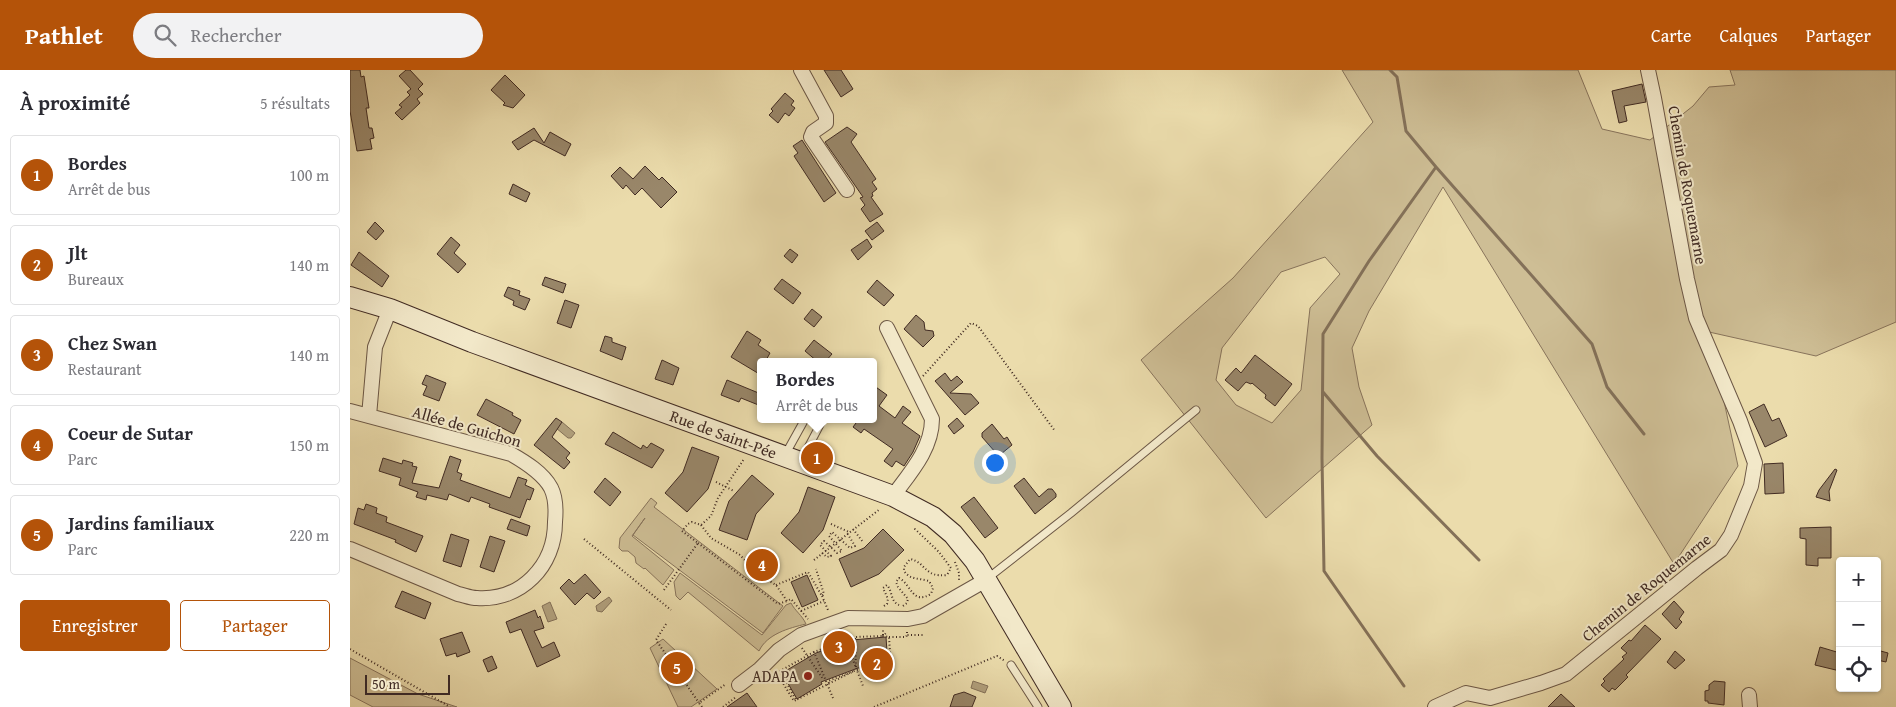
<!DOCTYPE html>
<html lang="fr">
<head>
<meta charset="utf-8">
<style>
	body { margin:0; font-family:"Gentium Book Plus",serif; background:#f2f2f3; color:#2b2b33 }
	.controls { position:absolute; right:15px; bottom:15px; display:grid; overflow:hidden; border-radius:5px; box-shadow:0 1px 4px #0004 }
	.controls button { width:45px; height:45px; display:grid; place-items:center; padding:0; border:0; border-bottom:1px solid #e1e1e2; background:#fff; color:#2b2b33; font:25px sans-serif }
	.scale { position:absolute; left:15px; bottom:12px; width:85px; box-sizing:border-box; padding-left:5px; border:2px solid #412b23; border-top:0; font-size:14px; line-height:18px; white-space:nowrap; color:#412b23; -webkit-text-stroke:4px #f2e8c9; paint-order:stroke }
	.you { position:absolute; left:644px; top:392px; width:18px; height:18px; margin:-12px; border:4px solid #fff; border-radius:50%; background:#1a73e8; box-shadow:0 0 0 8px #1a73e833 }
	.badge { display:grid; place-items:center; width:32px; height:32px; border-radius:50%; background:#b45309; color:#fff; font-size:16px; font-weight:700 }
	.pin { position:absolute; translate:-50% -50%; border:2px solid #fff; box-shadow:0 1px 5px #0006 }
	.popup { position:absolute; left:407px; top:288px; width:120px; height:65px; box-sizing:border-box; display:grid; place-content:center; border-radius:5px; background:#fff; filter:drop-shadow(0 1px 4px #0005); font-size:16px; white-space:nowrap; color:#7c7c81 }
	.popup b { font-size:19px; color:#2b2b33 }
	.popup::after { content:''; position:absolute; left:50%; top:100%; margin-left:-10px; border:10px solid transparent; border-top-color:#fff }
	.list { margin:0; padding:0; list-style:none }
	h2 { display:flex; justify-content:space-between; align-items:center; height:65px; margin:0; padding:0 20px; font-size:21px }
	h2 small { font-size:16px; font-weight:400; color:#7c7c81 }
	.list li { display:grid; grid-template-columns:32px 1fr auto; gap:15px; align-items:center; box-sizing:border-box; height:80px; margin:0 10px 10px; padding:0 10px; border:1px solid #e1e1e2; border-radius:5px }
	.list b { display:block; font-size:19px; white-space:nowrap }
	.list p { margin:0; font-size:16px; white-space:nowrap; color:#7c7c81 }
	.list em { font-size:16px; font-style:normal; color:#7c7c81 }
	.actions { display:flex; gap:10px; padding:15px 20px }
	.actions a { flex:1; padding:11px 0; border:1px solid #b45309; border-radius:5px; text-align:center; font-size:18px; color:#b45309 }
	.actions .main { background:#b45309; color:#fff }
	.icon { flex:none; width:28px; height:28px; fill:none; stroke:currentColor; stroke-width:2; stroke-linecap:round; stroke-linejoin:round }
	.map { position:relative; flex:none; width:1546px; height:637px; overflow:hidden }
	header { display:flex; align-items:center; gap:30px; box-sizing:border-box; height:70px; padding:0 25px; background:#b45309; color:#fff }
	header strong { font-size:24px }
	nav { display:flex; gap:28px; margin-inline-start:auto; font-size:18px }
	.search { width:350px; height:45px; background:#f2f2f3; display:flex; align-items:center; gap:12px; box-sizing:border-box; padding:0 18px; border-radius:28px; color:#7c7c81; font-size:19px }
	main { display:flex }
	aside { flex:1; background:#fff }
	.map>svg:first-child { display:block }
</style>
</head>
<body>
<header>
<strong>Pathlet</strong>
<div class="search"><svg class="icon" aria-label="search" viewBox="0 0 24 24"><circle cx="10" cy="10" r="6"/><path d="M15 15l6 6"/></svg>Rechercher</div>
<nav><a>Carte</a><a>Calques</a><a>Partager</a></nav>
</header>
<main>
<aside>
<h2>À proximité<small>5 résultats</small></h2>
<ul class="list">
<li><span class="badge">1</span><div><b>Bordes</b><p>Arrêt de bus</p></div><em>100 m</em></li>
<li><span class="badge">2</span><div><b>Jlt</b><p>Bureaux</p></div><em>140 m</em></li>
<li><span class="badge">3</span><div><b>Chez Swan</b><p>Restaurant</p></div><em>140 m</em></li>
<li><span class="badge">4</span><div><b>Coeur de Sutar</b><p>Parc</p></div><em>150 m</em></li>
<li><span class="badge">5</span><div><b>Jardins familiaux</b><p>Parc</p></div><em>220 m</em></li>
</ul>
<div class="actions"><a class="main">Enregistrer</a><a>Partager</a></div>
</aside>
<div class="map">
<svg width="1546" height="637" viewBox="0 0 1546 637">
	<rect width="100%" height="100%" fill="#ebdcac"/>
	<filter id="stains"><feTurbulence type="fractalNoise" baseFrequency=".004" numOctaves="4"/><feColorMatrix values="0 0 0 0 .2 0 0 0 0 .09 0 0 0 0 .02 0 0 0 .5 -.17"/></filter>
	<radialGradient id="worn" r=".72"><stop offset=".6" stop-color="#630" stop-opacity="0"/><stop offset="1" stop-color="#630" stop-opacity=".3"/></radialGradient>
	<!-- green -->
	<path fill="#cebe95" stroke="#88745c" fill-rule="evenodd" d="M992,0H1228L1252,59L1300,70L1343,36L1359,17L1385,15L1380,0H1546V252L1466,286L1359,262L1388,396L1324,494L1093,117L1019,241L1002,278L1009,317L1022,355L916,448L791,290L883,208L1023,52ZM975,187L990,204L960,238L951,320L922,353L886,335L866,310L872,278L931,202Z
		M301,428L307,433L304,437L433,536L413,563L283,465L295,448L282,466L324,500L313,515L295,498L294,499L286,493L285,487L278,481H272L269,478L270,468Z
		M406,483L420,487L421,504C412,507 406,499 401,493V487Z
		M330,503L412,565L436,535L441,533C445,541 452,545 456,554C439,558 417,564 409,581L338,522L330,530L326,526L324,512Z
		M313,569L367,619L341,637H328L300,578Z
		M0,588L68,624L107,637H23L0,625Z"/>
	<!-- water -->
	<path fill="#b1a07d" stroke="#847159" d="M212,352L225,363L221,368H218L206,358Z
		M259,527L262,531L252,542L247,541L246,536Z
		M200,532L207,549L198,552L192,536Z
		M623,611L638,616L635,623L621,618Z"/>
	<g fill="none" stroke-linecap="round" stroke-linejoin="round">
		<!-- stream -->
		<path stroke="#847159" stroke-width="3" d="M1040,0L1047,7L1056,61L1086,97L1019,191L973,264L972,388L974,501L1054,616
			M1086,97L1242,274L1257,317L1294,364
			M973,322L1027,386L1129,490"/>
	</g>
	<!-- building -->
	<path fill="#99876a" stroke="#412b23" d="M0,0H10L11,7L14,6L19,38H16L19,58H22L24,68L20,69L22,79L7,81L0,41Z
		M56,0H60L73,14L68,19L73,24L67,29L70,33L52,50L45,43L52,37L49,35L60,25L57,22L61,19L49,6Z
		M474,0H491L503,19L491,27Z
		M155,5L175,25L163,38L153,35L155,33L141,20Z
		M1292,14L1296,32L1274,36L1277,51L1269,53L1262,21Z
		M435,23L444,31L441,35L445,38L439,46L435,43L428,53L419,45L423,41L421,39Z
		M497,57L507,64L501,72L526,109L522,112L527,119L522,123L523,126L521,127L533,144L520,152L511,139L515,135L510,128L513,127L475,72Z
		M184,58L194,73L200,62L221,74L215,86L184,70L168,80L162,72Z
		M452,70L486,123L474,132L444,86L448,83L443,76Z
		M295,96L309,110L312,107L327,122L311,138L292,118L285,125L276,115L273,119L261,106L270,97L283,109Z
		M163,114L180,123L176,132L159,124Z
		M25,152L34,161L26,170L17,162Z
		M527,152L534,161L522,170L515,161Z
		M101,167L110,175L104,183L116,194L108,203L87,184Z
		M517,169L522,177L508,190L501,180Z
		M440,179L448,185L442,193L434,186Z
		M9,182L39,206L32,217L1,195Z
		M195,207L216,214L213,223L192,215Z
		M432,209L451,223L443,234L424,219Z
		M527,210L544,225L534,236L517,222Z
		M158,217L170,221L169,225L180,229L175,240L163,235L164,231L154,226Z
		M215,230L229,235L221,258L207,253Z
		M462,239L472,247L464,257L454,249Z
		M566,245L574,252L575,260L583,261L584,266L573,277L554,259Z
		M397,261L411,270L408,275L420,283L415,292H411V305L381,287Z
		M255,266L262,268V272L276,277L272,290L250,281Z
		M464,270L482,284L475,292H468L455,281Z
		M905,285L942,314L925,336L915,328L916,325L902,313L901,314L896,312L888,321L875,310L886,298L891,303Z
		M312,290L329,298L323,315L305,309Z
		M595,303L601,311L607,306L613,312L600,323L621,324L629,333L615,345L585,311Z
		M76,305L96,313L89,331L73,325L77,316L72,314Z
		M377,310L411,324V336L391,328L389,332L371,325Z
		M523,315L537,325L529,336L545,348L553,336L561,342L552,353L570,366L563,382L554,396L546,391L542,397L534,391L543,379L514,359L511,363L503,357L506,353L500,349H523Z
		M136,329L163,343L162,345L171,350L164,364L127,345Z
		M1414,334L1422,351L1429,348L1437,366L1415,377L1399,342Z
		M206,348L212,352L202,367L220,383L216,388L220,392L214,399L184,375Z
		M607,348L614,356L604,364L598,356Z
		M642,354L654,369L657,367L662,375L651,384L655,389L648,394L642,386L646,383L632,367V363Z
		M263,362L291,379L293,375L297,378L301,373L314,380L302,398L296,395L255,374Z
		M342,377L369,387L358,419L337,442L315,423L333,402Z
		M100,386L111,390L107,402L112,404L110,410L160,428L168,407L177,410L175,415L184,419L180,430L177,429L170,448L139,437L140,434L121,427L119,432L99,424L97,430L77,425L76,430L66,427L68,422L49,415L51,408L29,401L33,388L52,394L53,390L63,393L62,396L67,397L62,413L89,418Z
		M1433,393L1434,423L1415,424L1414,394Z
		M1485,399L1487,400L1479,421L1480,431L1466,427L1469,420Z
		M402,405L424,424L406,444L397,470L369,460L379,431Z
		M255,408L271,422L260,436L244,422Z
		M674,408L689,427L698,419H702L706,424V427L685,444L664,416Z
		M458,417L485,427L473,460L453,483L431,463L449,442Z
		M624,427L648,458L635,468L611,437Z
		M16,434L27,438L26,443L37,447L36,452L73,466L66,482L45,472L46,470L4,454L8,438L14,440Z
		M161,449L180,456L177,466L157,459Z
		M1481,457V488H1468V496L1456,495V469L1450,468V458Z
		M533,459L554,480L529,504L501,517L489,489L514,478Z
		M101,464L119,470L111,497L93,491Z
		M140,466L155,471L144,502L130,497Z
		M235,504L251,522L244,529L237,523L225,535L210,518L219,509L224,514Z
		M457,505L468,530L452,537L441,512Z
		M52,521L81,533L75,549L45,537Z
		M1324,531L1334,542L1329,549L1332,552L1326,559L1312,544Z
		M185,540L188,548L190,546L194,558L184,561L192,578L204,572L210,586L187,597L171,559L160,563L156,552Z
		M1295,555L1311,569L1276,605L1278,607L1265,620L1262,618L1259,622L1251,615L1255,611L1253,609L1274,589L1272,587L1277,583L1271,578L1279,570L1281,571Z
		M112,562L120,582L107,587L106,583L96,586L90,569Z
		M536,567L538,597L508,598L471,612L472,614L447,629L432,603L466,583L502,570Z
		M1470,577L1490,583V601L1465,595Z
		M1527,580L1538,583L1536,592L1527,590Z
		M1325,581L1335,590L1325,599L1317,592Z
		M142,586L147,598L138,602L133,590Z
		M1364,611L1375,612L1374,635L1358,633V631H1355V621L1359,620V615Z
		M614,622L626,627L622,637H600L604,625Z
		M397,623L407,637H377Z
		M1211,624L1225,637H1198Z"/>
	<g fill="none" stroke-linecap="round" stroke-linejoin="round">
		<defs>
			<path id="service" d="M435,385L455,349
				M451,391L473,349
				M638,508L721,443L846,340
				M661,595L688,637"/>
			<path id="minor" d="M451,0L476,46V53L463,62L461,67L497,120
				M537,258L582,349C582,379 560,403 543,426
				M0,341L161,384C175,392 193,403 201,418C206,428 206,441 205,452C205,496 171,531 127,528C120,528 114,525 108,524L0,479
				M19,346L25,277L40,239
				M389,615L410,599L429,580L451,565L498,548L558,549L573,546L636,510
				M1399,625L1400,637
				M1085,637L1116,623L1140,628L1191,613L1216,604L1347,498L1371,480L1381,465L1401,416L1405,393L1390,351L1346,248L1337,209L1304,28L1298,0"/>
			<g id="secondary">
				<path id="s1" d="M0,227L40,239L122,272L543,426L583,447L603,464L625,491L711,637"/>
			</g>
		</defs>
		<!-- service casing -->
		<use href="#service" stroke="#6c5745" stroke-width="9"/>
		<!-- minor casing -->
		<use href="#minor" stroke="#6c5745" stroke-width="16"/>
		<!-- secondary casing -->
		<use href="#secondary" stroke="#412b23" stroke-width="22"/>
		<!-- path -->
		<path stroke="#412b23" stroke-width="2" stroke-dasharray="1 2.5" stroke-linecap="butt" d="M573,306L621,253L628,256L705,361
			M366,412L384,421
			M481,454L499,462
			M351,455L361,468L390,485L408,504L426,515L437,531L441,529L458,549
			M503,459L513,472
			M234,469L321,540
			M348,473L428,534L437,531
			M472,483L477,487L481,486L470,475L474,471L487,483L492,481L479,466L482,462L500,478L505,476L497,463
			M464,490L530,439
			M605,492L609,503V511
			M400,493V486L405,482L419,484L422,487L424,502L417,510
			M426,515L458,502L472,526L474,524L466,499
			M314,520L348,473L332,461L338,454L342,452L351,455L361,446L368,428L394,389
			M472,526L478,540H480
			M534,536L537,534L538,529L533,518L537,515C543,522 540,531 549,535
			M553,536L557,533L558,529L548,517L546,512L549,508C562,515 562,535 581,524L583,518L579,511C569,508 560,510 554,501V497L560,489C576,492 574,508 597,505L601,498L589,482L565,459V456
			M451,541L474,531
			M316,554L306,570L349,633
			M557,562V565H573
			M491,563L495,569L513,616
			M539,567H556L557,565
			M505,568L506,598
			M452,578L473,609
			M0,579L100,637
			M464,582L430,601L446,630L506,600H531L541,597L539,567L533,566L537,562
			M521,599H532
			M426,602L444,631L446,630
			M479,613L478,611L504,601
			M483,628L464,582L505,567L533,566V560
			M352,637L349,633L376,614
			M373,637L386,627
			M524,637L647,586L655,591"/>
		<!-- service -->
		<use href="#service" stroke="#f2e8c9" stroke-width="7"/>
		<!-- minor -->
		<use href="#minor" stroke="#f2e8c9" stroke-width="14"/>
		<!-- secondary -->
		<use href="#secondary" stroke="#f2e8c9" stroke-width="20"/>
	</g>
	<!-- markers -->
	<circle fill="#8f2418" stroke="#f2e8c9" stroke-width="2" cx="458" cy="606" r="5"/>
	<g text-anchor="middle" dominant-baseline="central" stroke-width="4" stroke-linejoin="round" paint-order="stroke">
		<!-- street labels -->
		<g font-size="16" fill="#412b23" stroke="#f2e8c9">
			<text transform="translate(1338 115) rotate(80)">Chemin de Roquemarne</text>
			<text transform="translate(117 356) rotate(16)">Allée de Guichon</text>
			<text stroke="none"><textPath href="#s1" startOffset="398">Rue de Saint-Pée</textPath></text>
			<text transform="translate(1296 517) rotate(-39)">Chemin de Roquemarne</text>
		</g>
		<!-- poi labels -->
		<g font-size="16" fill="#412b23" stroke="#f2e8c9" text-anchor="end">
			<text x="448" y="606">ADAPA</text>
		</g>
	</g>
	<rect width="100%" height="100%" filter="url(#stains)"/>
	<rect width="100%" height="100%" fill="url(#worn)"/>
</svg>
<div class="controls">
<button>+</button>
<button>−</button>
<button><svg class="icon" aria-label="locate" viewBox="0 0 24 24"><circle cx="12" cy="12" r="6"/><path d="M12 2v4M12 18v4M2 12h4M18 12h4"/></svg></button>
</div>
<div class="scale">50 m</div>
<div class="you"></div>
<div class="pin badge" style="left:467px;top:388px">1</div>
<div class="popup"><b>Bordes</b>Arrêt de bus</div>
<div class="pin badge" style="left:527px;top:594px">2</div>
<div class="pin badge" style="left:489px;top:577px">3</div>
<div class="pin badge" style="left:412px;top:495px">4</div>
<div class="pin badge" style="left:327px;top:598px">5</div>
</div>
</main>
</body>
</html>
